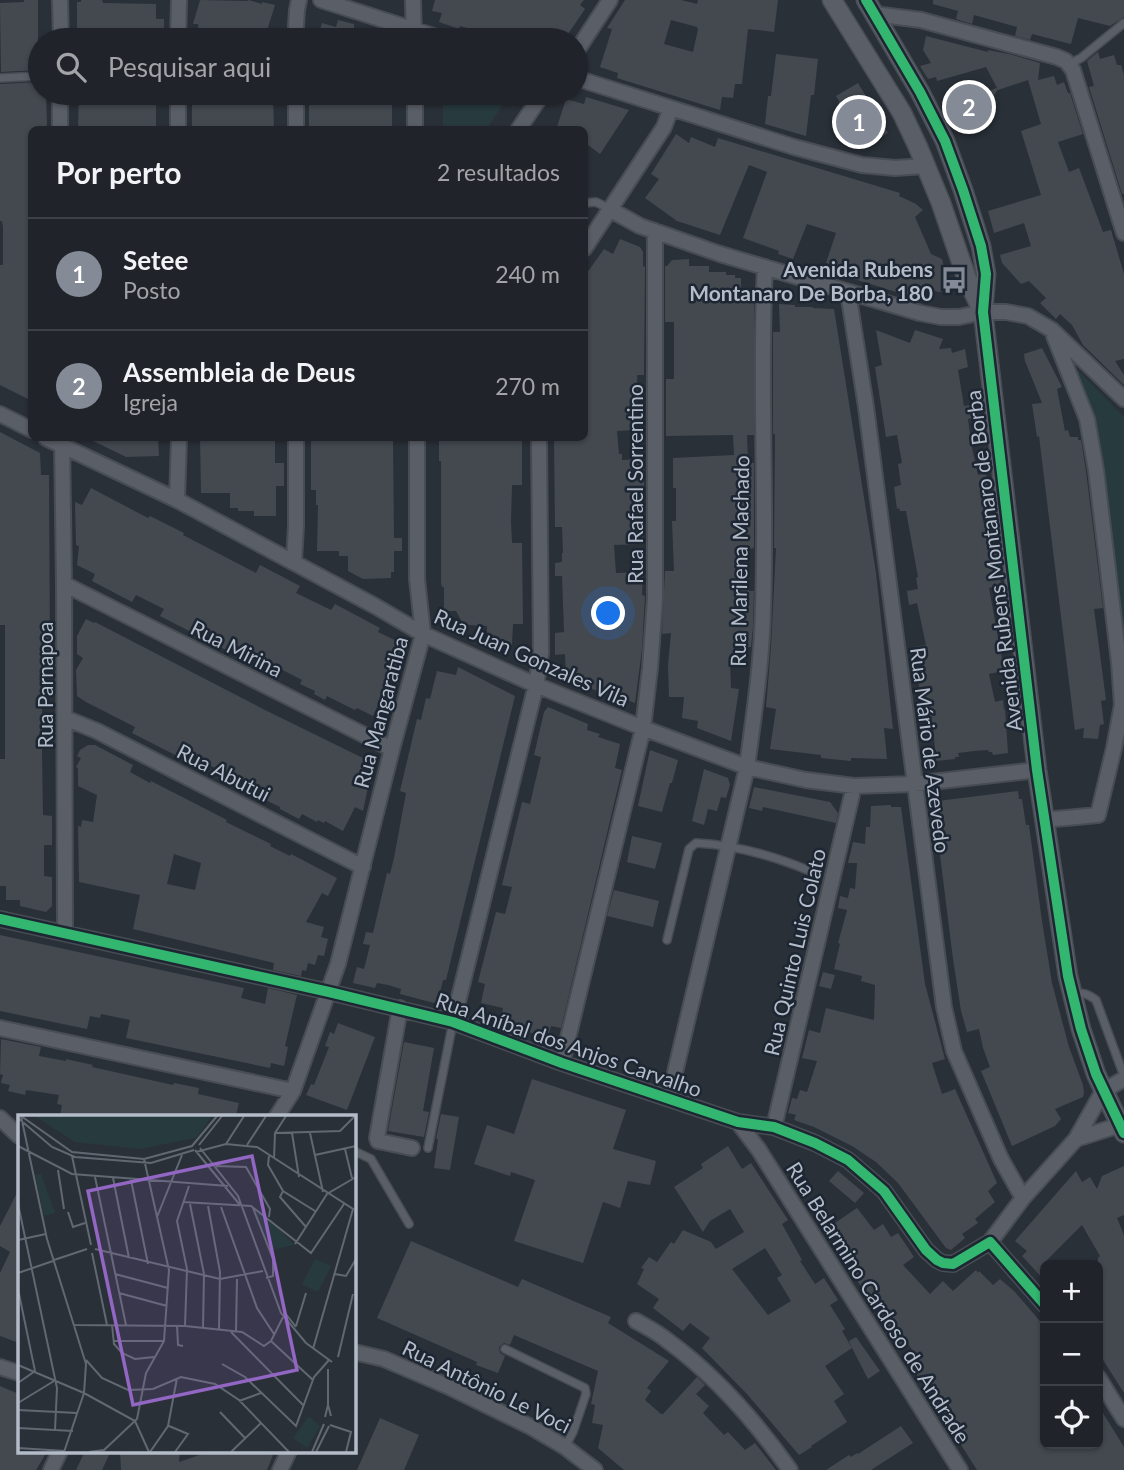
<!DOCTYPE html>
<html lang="pt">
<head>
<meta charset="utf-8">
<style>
	body { margin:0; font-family:Lato,sans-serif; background:#2d3036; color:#f1f3f6 }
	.controls { position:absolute; right:21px; bottom:21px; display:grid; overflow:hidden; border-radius:10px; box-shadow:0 2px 5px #0004 }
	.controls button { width:63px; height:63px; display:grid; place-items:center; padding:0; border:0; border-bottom:2px solid #3d4147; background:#20242a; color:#f1f3f6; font:35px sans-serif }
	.you { position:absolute; left:609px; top:614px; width:24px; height:24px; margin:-18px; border:5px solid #fff; border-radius:50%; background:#1a73e8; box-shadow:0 0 0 10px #1a73e833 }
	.badge { display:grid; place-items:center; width:46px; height:46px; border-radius:50%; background:#848b96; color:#fff; font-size:23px; font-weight:700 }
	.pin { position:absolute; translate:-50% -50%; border:4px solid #fff; box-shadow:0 2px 7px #0006 }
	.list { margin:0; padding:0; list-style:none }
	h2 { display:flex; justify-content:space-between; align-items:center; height:91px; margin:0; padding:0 28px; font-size:30px }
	h2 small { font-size:23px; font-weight:400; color:#a2a4a8 }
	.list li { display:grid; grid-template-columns:46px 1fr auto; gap:21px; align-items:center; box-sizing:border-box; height:112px; padding:0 28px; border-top:2px solid #3d4147 }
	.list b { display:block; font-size:26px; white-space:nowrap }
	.list p { margin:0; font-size:23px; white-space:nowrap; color:#a2a4a8 }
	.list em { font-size:23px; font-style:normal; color:#a2a4a8 }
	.icon { flex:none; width:38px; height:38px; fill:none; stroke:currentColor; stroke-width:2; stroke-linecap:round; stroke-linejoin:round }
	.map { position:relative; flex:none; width:1124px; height:1470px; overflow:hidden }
	.search { position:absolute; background:#20242a; box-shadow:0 2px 5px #0004; left:28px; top:28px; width:560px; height:77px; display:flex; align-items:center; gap:18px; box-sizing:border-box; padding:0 24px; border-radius:38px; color:#a2a4a8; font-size:26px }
	.panel { position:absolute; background:#20242a; box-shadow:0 2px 5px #0004; left:28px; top:126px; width:560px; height:315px; border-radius:10px }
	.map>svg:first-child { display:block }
</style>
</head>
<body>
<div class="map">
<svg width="1124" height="1470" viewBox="0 0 1124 1470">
	<rect width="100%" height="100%" fill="#2a3038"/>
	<!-- green -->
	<path fill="#273a3e" d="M443,93H510L486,130L443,129Z
		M1068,360L1124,417V642H1121L1096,427Z"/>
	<!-- building -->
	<path fill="#444950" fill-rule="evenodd" d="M24,0H38V70L1,72L0,3L24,2Z
		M81,0H102L103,3L156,4V19H164V40H131V38L81,40V31H77V2H81Z
		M200,0L247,1L249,0L262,4V2L275,5L264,40H199L198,24H193Z
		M435,0H584L580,5L585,9L564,40H496L490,38L491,35L460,26L459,29L439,22L442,13L432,11Z
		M625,0H681L697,4L698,0H778L774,32L748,29L742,84H735L733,98L722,97L720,110L617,78L618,73L600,67L612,29L607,28ZM671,20L697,27L698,29L693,52L664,44Z
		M933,0H1124V17L1110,26L1078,18L1071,44L1032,34L1030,40L1015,36L1017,27L974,15L972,24L956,19L958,11L933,4Z
		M338,20L354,24V28L384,38L383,40H317L322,23L336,27Z
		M926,36L988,52V50L1009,54L1040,63L1038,80L1054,76L1057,85L1064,82L1068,93H1070L1083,134L1058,142L1069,172L1079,168L1103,232L1111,230L1124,274V359L1115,361L1124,375V385L1083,345L1072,325L1060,314L1056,319L1040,303L1046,298L1029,281L1021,284L1002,263L1000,255L1031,246L1024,223L994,233L988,211L1041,195L1021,131L1041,124L1028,80L998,90V89L989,104L992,110L954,121L946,104L997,88L986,67L937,81L936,77L928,79L920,66L931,63L923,50Z
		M1098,52L1100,59L1114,55L1117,65H1121L1124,75V194H1122L1089,87L1094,86L1087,61Z
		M776,54L818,59L814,95H811L806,136L765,124L768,96H771Z
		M40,82V93H46L47,126H39V130H32V401L0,385V265H3V227L2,221H0V84Z
		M858,83L888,133L867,145L835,134L839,101L836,96Z
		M79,93H156V130H82V128H78Z
		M199,93H273L274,130L192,128V98H198Z
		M312,93H392V130H309V98H312Z
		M586,97L629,110L600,154L584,142V130H556L566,99L584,104Z
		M676,134L689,143L691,137L715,147L718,138L900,193L899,196L916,204L923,210L915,217L931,254L942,259L950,290L938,292L927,288L922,300L854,279L856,272L826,263L836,233L807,224L793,259L778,254L779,251L743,238L767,172L749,165L720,235L677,221L645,198L659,179L651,174Z
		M620,239L640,247L643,252V267L645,266L644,375H637L638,403H635L636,430L617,431L619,454H622V460L644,459V487L637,488L638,511H644L643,544L614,545L616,573L643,572L642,595L645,596L642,649L635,703L627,700V703L580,684V677L566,678L565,654L555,655V633L564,632L562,576H555V563L562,562V553H563L562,527H555L554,438H584V277L604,249L613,254Z
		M689,259V266H709V272H726V275H735V278H741V294L754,293V435H747L748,463H754V548L749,549L748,563L749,591H754L753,627L751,647H742L743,662L730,661L731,688L739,689L731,741L697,728L698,721L682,718L684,697H669L668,665L671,633L662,634L665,571H674L672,521H676V488H673V458L734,455L733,435L666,436V379H674V322H665V266H667L672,260Z
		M779,304L795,305V307H813V308L834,309L876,573L893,729L884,728L887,759L851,758V761L821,758V755L770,749L776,709L766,707L771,647L776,548H774L775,434H773V332H780Z
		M876,330L910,343L915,330L943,339L939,349L951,348L952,353L965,349L968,367L958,370L964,406L975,404L977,417L968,419L972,448L978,475L986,473L988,487L980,489L984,511L981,512L989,544L995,543L1001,585L989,588L1002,659L1009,657L1011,669L989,674L995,702L1003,700L1004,710L1005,709L1008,753L993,755L992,752H989L988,750L974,751L958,753L959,757H955V759L936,761L933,726L931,727L929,716L923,717L914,647L926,645L917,603L909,605L907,591L918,589L916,578L918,577L906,511H900L899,508L897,509L894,487L901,485L898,464L902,463L897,435L886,437L875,367L882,365Z
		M1042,348L1062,387L1057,389L1065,431L1068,430L1070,437H1078V440H1081L1086,471L1103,608L1094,609L1106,700L1101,701L1104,724L1100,725L1098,739L1083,738L1084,728L1075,730L1074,723L1039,436L1037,437L1032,404L1042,403L1025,361L1024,354Z
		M0,432L40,453L41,475H49L50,665H42V751L43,815L52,816V845H44V876L52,877V906L46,912L20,906V900H6V886H0V759H5V625H0Z
		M87,438H158L159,456L126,457Z
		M200,438H275V463H284V486H276V516H254V511H238V508H230V493H201Z
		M311,438H393L394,538H402V551H394V572H391V578L363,579L348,571V556H339V551H317L318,505H316V490H311Z
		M439,438H522V485H512L511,522L512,543H522L523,624H513L512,645H497L487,640V626L468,625L462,622L456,611H444V587H442L441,583V461H439Z
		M91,488L148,518L150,516L184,533L183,535L256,573L260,565L300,586L296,593L331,610L335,604L380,628L378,632L403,644L395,677L393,676L384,694L383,693L373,716L357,708L355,710L327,696L325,700L314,694L315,691L300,684L302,680L271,664L229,643L226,650L160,616L164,609L136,595L132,602L92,581L95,574L77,565L79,546L76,545L75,502L82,505Z
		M86,619L94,623L95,622L265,710L373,763L363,811L355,807L343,831L325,821L324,823L318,820L317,822L302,814L299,819L280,809V807L222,779L225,773L188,754L185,760L132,733L135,727L86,702L77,696L76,670L83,658L77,654V636Z
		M458,667L515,696L446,980H443L438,1001L434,1003L400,994L401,989L388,985L377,983L375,988L353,983L357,967L364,969L370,945L363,944L366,932L373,933L387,873L390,874L394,858L406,793L400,791L417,719L421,720L426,698L430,699L437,671L456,675Z
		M548,707L588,724L587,730L600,734L598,737L620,744L615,768L622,770L561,1028L551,1026L549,1033L547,1032L545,1037L500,1023L503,1008L481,1003L485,984L478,982L496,912L505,914L512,887L502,885L522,802L530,804L541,757L534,755L544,712Z
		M88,745H95L133,765L130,772L150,783L151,781L192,802L227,820L226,822L271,844L270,846L290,856L291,854L337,878L328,896L322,893L306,922L324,927L321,937L328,939L324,956L318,955L315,965L308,963L306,971L302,970L301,976L273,970L274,963L133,929L140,895L79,882L78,826L81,827L82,820L93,822L97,795L78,786V768L76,767L81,758L77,756L80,750ZM174,854L201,863L195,890L167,884Z
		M650,750L678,760L672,783H670L662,812L638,806Z
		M704,769L728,778L730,785L726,798L721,797L717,811L708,809L704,825L692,821Z
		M754,787L830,802L838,813L836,823L763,807L762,811L749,808Z
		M1018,791L1019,799H1022L1026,825H1029L1042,921L1052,983L1069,1047L1083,1085L1084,1092L1083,1097L1055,1109L1061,1119L1055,1126L1012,1146L981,1071L990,1067L983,1048L979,1029L967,1032L961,1011L953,959L934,807L938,801Z
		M891,805V807H901L925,984L945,1059L932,1063L942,1094L955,1089L997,1183L988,1191L995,1202L975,1219L978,1223L962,1234L965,1238L951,1250L946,1248L898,1183L876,1162L852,1146L814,1127L794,1120L796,1115L788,1113L792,1098L797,1099L800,1090L807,1092L817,1061L802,1058L809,1030L820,1033L826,1008L874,1020L875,985L861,981L862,976L834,969L840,944L838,943L847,910L838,908L840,896L848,898L850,888L855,889L857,863H848L853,842L865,844L866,827H870L871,806Z
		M632,836L662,843L655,869L627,862Z
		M614,890L659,901L653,927L607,916Z
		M0,935L244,988L241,998L265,1004L268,988L297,995L285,1046L288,1047L284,1066L271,1063L270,1068L126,1038L130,1020L101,1014L100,1018L90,1016L87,1029L0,1011Z
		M823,972L835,975L831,989L819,986Z
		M338,1023L375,1037L347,1110L306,1095L311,1084L314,1085L329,1047L325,1046L330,1032L334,1034Z
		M1,1039L41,1047L39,1056L66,1061V1059L93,1065L92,1067L173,1085L174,1083L199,1088L198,1094L239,1103L236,1116H60L62,1105L57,1104L59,1095L26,1090L25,1095L8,1091L10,1085L1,1083L3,1075L0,1074Z
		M404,1042L434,1048L423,1111L429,1112L424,1137L388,1131Z
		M532,1079L626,1110L613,1149L656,1161L650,1185L628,1181L620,1208L603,1202L583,1263L514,1241L535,1180L511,1172L510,1176L474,1164L487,1125L514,1134Z
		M441,1114L459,1117L450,1170L434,1168L438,1139H436Z
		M728,1146L742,1169L751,1163L788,1220L782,1224L802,1260L800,1261L815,1284L824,1278L838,1300L830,1305L845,1329L842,1331L852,1348L849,1341L856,1337L880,1371L868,1379L852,1348L825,1366L844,1394L834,1401L847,1422L811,1446L812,1447L799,1455L747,1394L702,1348L710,1338L690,1323L683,1331L653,1308L659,1299L637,1284L644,1269L641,1268L649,1257L657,1262L671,1242L674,1244L683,1230L711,1242L716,1249L744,1232L730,1209L710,1221L703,1232L674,1187L703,1168L701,1164ZM765,1248L782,1275L777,1278L791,1301L768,1315L732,1269Z
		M1124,1166V1215L1117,1218L1124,1235V1393L1098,1352V1258L1100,1256L1082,1225L1045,1262V1281L1022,1256L1027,1251L1015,1241L1076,1171L1082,1182L1090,1177L1097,1189L1102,1176Z
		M838,1171L864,1193L855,1203L829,1181Z
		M19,1189V1343L0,1336V1273L10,1252L0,1246V1226Z
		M857,1208L874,1230L883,1224L891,1237L898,1233L914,1257L903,1265L930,1294L943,1281L953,1291L976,1270L978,1273L979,1271L993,1285L1000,1279L1015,1292L1045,1327V1444H1098V1405L1124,1447V1470H977L914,1371L922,1365L907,1342L899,1347L850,1269L852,1268L841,1251L844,1249L829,1227Z
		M411,1241L518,1287L522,1279L611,1317L608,1323L669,1361L647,1388L651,1391L645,1400L661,1414H663L697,1377L705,1385L696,1394L709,1406L703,1413L724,1435L728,1432L745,1450L755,1443L776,1470H624L598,1448L603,1425L592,1423L595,1405L591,1404L598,1371L514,1335L510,1345L504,1343L499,1347L500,1353L505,1356L498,1373L476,1365L477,1362L377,1318Z
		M0,1386L19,1394V1451H37L45,1455L36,1470H0Z
		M380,1418L419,1435L404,1470H357Z
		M901,1426L913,1443L871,1470H826L849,1455L851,1457L857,1453L858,1454Z
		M85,1451H100L109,1455L102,1470H76Z
		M120,1451H180L179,1462L211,1451H260L273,1455L267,1470H121Z"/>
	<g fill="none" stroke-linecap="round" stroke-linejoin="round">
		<defs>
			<path id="service" d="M1069,64L1081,58L1124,23
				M0,78L40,76
				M584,203L596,202L610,209
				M667,940L689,849L696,843C736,845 774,856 810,871
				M1072,995C1081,991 1088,994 1096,1000L1124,1076
				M428,1148L453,1022
				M354,1151L371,1159L409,1224
				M505,1349L585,1388L586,1394L573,1432L565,1447"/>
			<path id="minor" d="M60,0L61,40
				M321,0L446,40
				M413,0L414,39
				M874,14L921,20L1057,57L1066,61L1073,70L1124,233
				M178,40L179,0
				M295,40L297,10L299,0
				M576,52L610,0
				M576,78L794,147L862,165L895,168L926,166
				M60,93V130
				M415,93V130
				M178,130V93
				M296,130V93
				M518,130L543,93
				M611,210L640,226L720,254L920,313L941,317H959L983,312H1006L1028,316L1052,330L1124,399
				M584,249L664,127L671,108
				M848,292L866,407L944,1007L954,1051L1001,1159L1023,1198
				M0,414L32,430
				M46,438L177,500L375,606L423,634L536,685L643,728L747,767L806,780L854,786L914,784L1037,770
				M62,439L64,584L65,932
				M177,500L179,438
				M294,562L296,526V438
				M64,584L392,749
				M65,718L97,731L363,867
				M1044,820L1098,815L1114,748L1122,705L1119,662L1096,470L1087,419L1054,336
				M0,919L329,992L453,1022L562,1063L738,1122L774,1127L815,1143L848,1160L884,1191L926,1250L937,1260L943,1263L953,1264L990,1242L1045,1305
				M400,1008L377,1138L378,1141L412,1148
				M453,1022L536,685L541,653L539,438
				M0,1028L293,1091
				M562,1063L643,728L650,668L655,599V231
				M669,1098L747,767C754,714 762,661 763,608C767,494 759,381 765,267
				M277,1116L293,1091L338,964L392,749L423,634L417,579V438
				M0,1118L19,1136
				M738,1122L759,1150L960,1470
				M774,1127L854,786
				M1076,1139L1120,1125
				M990,1242L1023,1198L1076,1139L1103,1091L1124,1079
				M636,1321C647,1327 659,1333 668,1341C716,1376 756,1422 790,1470
				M354,1352L384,1359L447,1386L531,1427L565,1447L595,1470
				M0,1367L19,1373
				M1098,1377L1124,1419
				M51,1470L60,1451
				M280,1470L289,1451"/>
			<path id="tertiary" d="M832,0L902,113L918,147L941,203L967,279L983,312
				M866,0L920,92L945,141L963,190L981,246L986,274L983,312L1037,770L1068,976L1081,1029L1096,1074L1124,1133"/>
		</defs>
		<!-- service casing -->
		<use href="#service" stroke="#484c53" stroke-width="10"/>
		<!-- minor casing -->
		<use href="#minor" stroke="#484c53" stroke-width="18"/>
		<!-- tertiary casing -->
		<use href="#tertiary" stroke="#484c53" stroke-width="21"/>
		<!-- service -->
		<use href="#service" stroke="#5a5e66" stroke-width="7"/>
		<!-- minor -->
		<use href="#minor" stroke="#5a5e66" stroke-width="14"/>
		<!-- tertiary -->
		<use href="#tertiary" stroke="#5a5e66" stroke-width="18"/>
		<defs>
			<path id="cycleway" d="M866,0L920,92L945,141L963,190L981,246L986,274L983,312L1037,770L1068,976L1081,1029L1096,1074L1124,1133
				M0,919L329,992L453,1022L562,1063L738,1122L774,1127L815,1143L848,1160L884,1191L926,1250L937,1260L943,1263L953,1264L990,1242L1045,1305"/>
		</defs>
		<!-- cycleway casing -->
		<use href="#cycleway" stroke="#1d2633" stroke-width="15"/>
		<!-- cycleway -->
		<use href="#cycleway" stroke="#33b770" stroke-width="10"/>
	</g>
	<!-- icons -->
	<defs>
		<symbol id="bus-bare" viewBox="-9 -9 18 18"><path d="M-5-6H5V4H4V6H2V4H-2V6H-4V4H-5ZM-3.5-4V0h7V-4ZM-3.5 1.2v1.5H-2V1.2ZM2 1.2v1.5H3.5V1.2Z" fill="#848b96" stroke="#1d2633" stroke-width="2.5" paint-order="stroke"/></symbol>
	</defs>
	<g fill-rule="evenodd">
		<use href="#bus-bare" x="935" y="261" width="38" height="38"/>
	</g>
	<g text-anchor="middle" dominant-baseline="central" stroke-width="5" stroke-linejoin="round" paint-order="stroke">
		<!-- poi labels -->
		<g font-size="21" font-weight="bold" fill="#b4bcc9" stroke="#1d2633" text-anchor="end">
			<text x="933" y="268">Avenida Rubens<tspan x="933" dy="24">Montanaro De Borba, 180</tspan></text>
		</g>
		<!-- street labels -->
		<g font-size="21" fill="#b4bcc9" stroke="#1d2633">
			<text transform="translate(634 484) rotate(-90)">Rua Rafael Sorrentino</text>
			<text transform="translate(739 561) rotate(-89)">Rua Marilena Machado</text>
			<text transform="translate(993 561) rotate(-97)">Avenida Rubens Montanaro de Borba</text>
			<text transform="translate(237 648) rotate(27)">Rua Mirina</text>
			<text transform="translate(532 657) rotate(24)">Rua Juan Gonzales Vila</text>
			<text transform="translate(44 685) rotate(-90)">Rua Parnapoa</text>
			<text transform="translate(380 712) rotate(-75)">Rua Mangaratiba</text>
			<text transform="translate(931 750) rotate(83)">Rua Mário de Azevedo</text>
			<text transform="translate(224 772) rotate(27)">Rua Abutui</text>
			<text transform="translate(794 952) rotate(-77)">Rua Quinto Luis Colato</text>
			<text transform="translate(569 1044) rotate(19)">Rua Aníbal dos Anjos Carvalho</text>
			<text transform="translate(879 1302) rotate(58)">Rua Belarmino Cardoso de Andrade</text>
			<text transform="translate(487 1386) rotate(26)">Rua Antônio Le Voci</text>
		</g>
	</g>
	<!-- overview -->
	<g transform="translate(18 1115)">
		<rect width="338" height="338" fill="#2a3038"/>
		<path d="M17,1H194L178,23L121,34L57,27ZM23,59L37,98L26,101L17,60ZM237,95L255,107L276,130L253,135ZM297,144L313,151L300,177L284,169ZM291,301L302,311L289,333L275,323Z" fill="#273a3e"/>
		<path fill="none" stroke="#616872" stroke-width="2" d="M3,1L54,37L126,44L174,31L199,1M3,1L29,124L68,249L66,278L46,337M0,3L34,32L57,42L133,48L176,35M257,18L322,16L337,1M274,18L281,62M292,18L305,77M208,29L226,1M181,30L204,1M229,30L248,1M0,31L54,59L210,71M182,33L220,81L263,198L288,228L314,247M327,34L334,63M177,35L222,90M178,37L208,29L239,32L335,94L295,234M297,40L338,31M54,41L73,130M251,41L250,50L265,76L297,96M256,44L257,18L268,1M198,51L228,52L252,94L251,102M40,55L46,94M77,62L108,210M95,63L111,143M113,65L130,149M265,76L262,82L288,112M165,87L233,91L293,138L326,89M0,89L39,273L37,315M172,89L186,159L185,213M190,91L202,157L201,215M203,92L239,193L256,219M235,93L255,144V161L248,163M50,97L55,112L67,108M139,102L164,40M0,125L28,119M277,129L309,79L338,62M77,134L202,164L245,156M74,138L89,210M36,145L69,134M0,158L35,146M97,159L150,173M317,159L328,161L338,144M0,174L17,256L0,268M101,178L149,191M55,210L167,211L224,217L246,231L253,226L295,265M94,210L96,229L104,238L117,244L136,242M159,210L160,230L165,231M167,211L169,154L159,106L171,71M278,211L288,178M218,216L219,164M213,217L286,291M95,226H146M253,226L267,198L278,212M320,242L335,179M68,245L84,263L110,275L135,274L163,262L197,269L221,285L271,337M204,249L227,262L278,311L296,262L311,245M0,250L66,278M310,254V290M66,278L117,306L131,337M221,286L243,278M0,288L36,266M0,295L59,298M202,297L227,323M307,302L310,290L313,301M312,310L333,317L328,337M151,311L170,319L157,337M0,313L55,316M0,333L47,336M71,337L86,335L119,304L128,258L146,226L151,155L126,44M132,337L150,311L159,263M213,337L243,308M294,337L306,309M298,337L311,311"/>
		<path fill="#9266c3" fill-opacity="0.15" stroke="#9266c3" stroke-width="3.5" d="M234,41L279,255L115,290L70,76Z"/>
		<rect width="338" height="338" fill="none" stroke="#b4bcc9" stroke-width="3.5"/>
	</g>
</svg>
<div class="controls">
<button>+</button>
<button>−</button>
<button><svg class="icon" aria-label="locate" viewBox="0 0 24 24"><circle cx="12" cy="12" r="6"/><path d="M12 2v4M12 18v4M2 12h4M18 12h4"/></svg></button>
</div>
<div class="you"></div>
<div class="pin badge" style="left:859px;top:122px">1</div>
<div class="pin badge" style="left:969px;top:107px">2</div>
<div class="search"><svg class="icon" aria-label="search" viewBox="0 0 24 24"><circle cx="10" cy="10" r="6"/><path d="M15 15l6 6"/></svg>Pesquisar aqui</div>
<section class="panel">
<h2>Por perto<small>2 resultados</small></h2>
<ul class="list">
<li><span class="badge">1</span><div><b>Setee</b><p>Posto</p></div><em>240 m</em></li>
<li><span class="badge">2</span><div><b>Assembleia de Deus</b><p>Igreja</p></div><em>270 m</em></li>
</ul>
</section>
</div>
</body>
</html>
